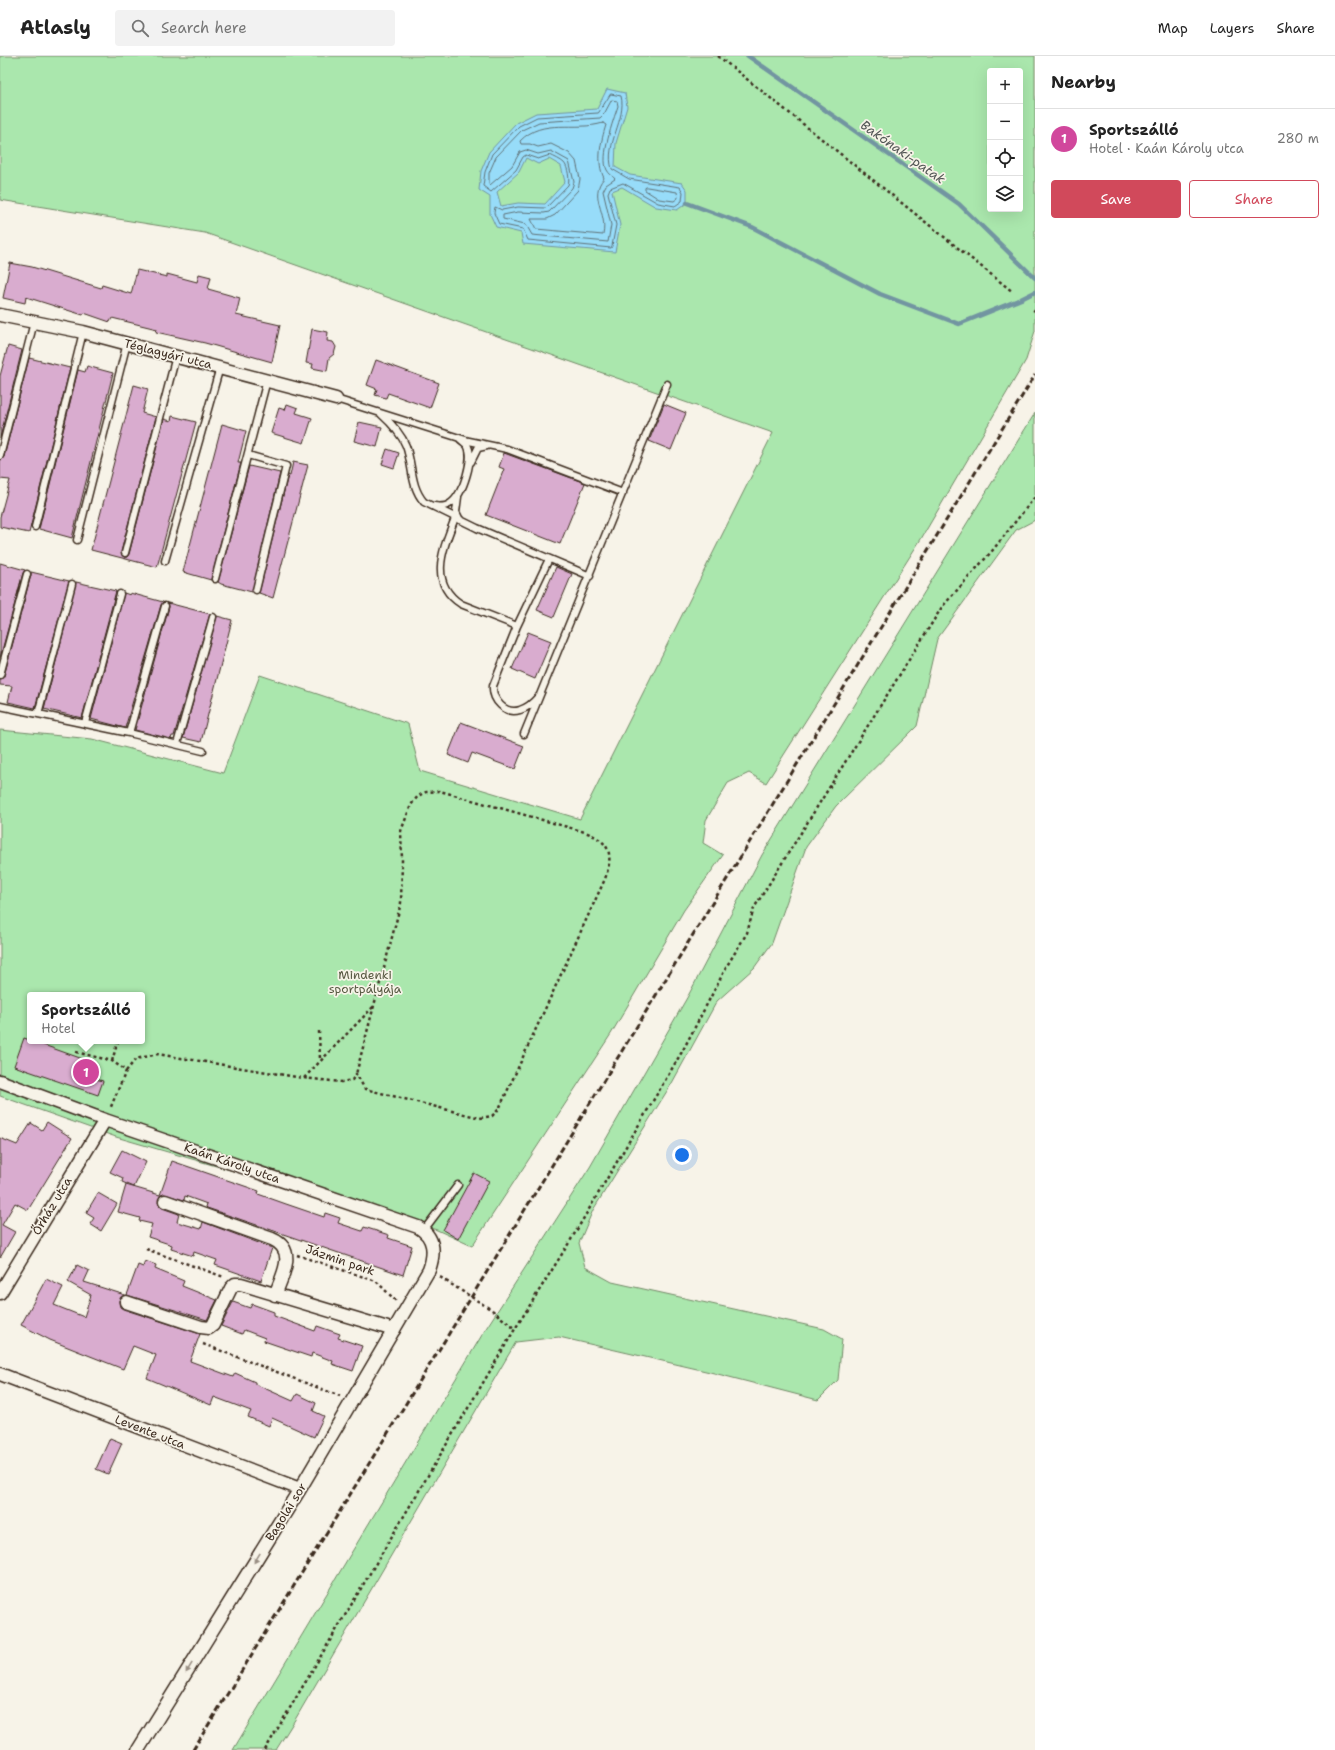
<!DOCTYPE html>
<html lang="en">
<head>
<meta charset="utf-8">
<style>
	body { margin:0; font-family:"Shantell Sans",sans-serif; background:#f2f2f2; color:#222 }
	.controls { position:absolute; right:12px; top:12px; display:grid; overflow:hidden; border-radius:4px; box-shadow:0 4px 16px #0002 }
	.controls button { width:36px; height:36px; display:grid; place-items:center; padding:0; border:0; border-bottom:1px solid #e0e0e0; background:#fff; color:#222; font:20px sans-serif }
	.you { position:absolute; left:682px; top:1099px; width:14px; height:14px; margin:-10px; border:3px solid #fff; border-radius:50%; background:#1a73e8; box-shadow:0 0 0 6px #1a73e833 }
	.badge { display:grid; place-items:center; width:26px; height:26px; border-radius:50%; background:#d1495b; color:#fff; font-size:13px; font-weight:700 }
	.pin { position:absolute; translate:-50% -50%; border:2px solid #fff; box-shadow:0 1px 4px #0006 }
	.popup { position:absolute; left:27px; top:936px; width:118px; height:52px; box-sizing:border-box; display:grid; place-content:center; border-radius:4px; background:#fff; filter:drop-shadow(0 1px 3px #0005); font-size:13px; white-space:nowrap; color:#767676 }
	.popup b { font-size:15px; color:#222 }
	.popup::after { content:''; position:absolute; left:50%; top:100%; margin-left:-8px; border:8px solid transparent; border-top-color:#fff }
	.list { margin:0; padding:0; list-style:none }
	h2 { display:flex; justify-content:space-between; align-items:center; height:52px; margin:0; padding:0 16px; font-size:17px }
	h2 small { font-size:13px; font-weight:400; color:#767676 }
	.list li { display:grid; grid-template-columns:26px 1fr auto; gap:12px; align-items:center; box-sizing:border-box; height:60px; padding:0 16px; border-top:1px solid #e0e0e0 }
	.list b { display:block; font-size:15px; white-space:nowrap }
	.list p { margin:0; font-size:13px; white-space:nowrap; color:#767676 }
	.list em { font-size:13px; font-style:normal; color:#767676 }
	.actions { display:flex; gap:8px; padding:12px 16px }
	.actions a { flex:1; padding:9px 0; border:1px solid #d1495b; border-radius:4px; text-align:center; font-size:14px; color:#d1495b }
	.actions .main { background:#d1495b; color:#fff }
	.icon { flex:none; width:22px; height:22px; fill:none; stroke:currentColor; stroke-width:2; stroke-linecap:round; stroke-linejoin:round }
	.map { position:relative; flex:none; width:1035px; height:1694px; overflow:hidden }
	header { display:flex; align-items:center; gap:24px; box-sizing:border-box; height:56px; padding:0 20px; background:#fff; border-bottom:1px solid #e0e0e0 }
	header strong { font-size:19px }
	nav { display:flex; gap:22px; margin-inline-start:auto; font-size:14px }
	.search { width:280px; height:36px; background:#f2f2f2; display:flex; align-items:center; gap:10px; box-sizing:border-box; padding:0 14px; border-radius:4px; color:#767676; font-size:15px }
	main { display:flex }
	aside { flex:1; background:#fff }
	.map>svg:first-child { display:block }
</style>
</head>
<body>
<header>
<strong>Atlasly</strong>
<div class="search"><svg class="icon" aria-label="search" viewBox="0 0 24 24"><circle cx="10" cy="10" r="6"/><path d="M15 15l6 6"/></svg>Search here</div>
<nav><a>Map</a><a>Layers</a><a>Share</a></nav>
</header>
<main>
<div class="map">
<svg width="1035" height="1694" viewBox="0 0 1035 1694">
	<rect width="100%" height="100%" fill="#f7f3e8"/>
	<filter id="ink" filterUnits="userSpaceOnUse"><feTurbulence type="fractalNoise" baseFrequency=".025" numOctaves="2"/><feDisplacementMap in="SourceGraphic" scale="8" xChannelSelector="R" yChannelSelector="G"/><feConvolveMatrix kernelMatrix="1 2 1 2 8 2 1 2 1" color-interpolation-filters="sRGB"/></filter>
	<g filter="url(#ink)">
		<!-- green -->
		<path fill="#aae7ad" stroke="#728866" fill-rule="evenodd" d="M0,0H1035V275L1026,304L921,483L766,727L749,717L728,727L706,764L703,787L723,799L684,854L611,978L472,1190L437,1174L116,1081L0,1040V674L92,683L223,717L260,619L408,668L420,715L580,763L773,377L205,177L0,144ZM990,15H1020V153H990ZM30,939H142V985H30Z
			M1035,357V464L1016,474L937,583L917,670L836,750L806,791L772,887L754,912L717,945L672,1027L593,1154L579,1187L585,1211L612,1226L824,1273L842,1283L838,1324L818,1344L710,1316L559,1281L516,1286L296,1662L276,1694H233L485,1274L590,1111L688,940L762,799Z"/>
		<!-- water -->
		<path fill="#97dcf9" stroke="#7295a1" fill-rule="evenodd" d="M607,33L625,37L627,51L616,87L615,111L630,119L682,127L687,134V147L677,154L656,151L622,131L612,135L620,169L615,196L523,188L521,177L496,171L490,158V141L479,134L481,115L489,96L516,67L536,57L597,53ZM526,102L538,108L549,103L561,110L565,126L545,148L518,147L501,150L497,136L519,116Z"/>
		<g fill="none" stroke-linecap="round" stroke-linejoin="round">
			<!-- shore -->
			<path stroke="#607176" stroke-width="1" d="M611,38L621,40C627,63 604,88 612,113L629,123L680,131L683,136L682,145L675,150L658,147L623,127L610,132L608,137L616,169L612,190L611,192L528,184L523,173L499,168L494,157L495,151L502,154L518,151L546,152L568,129C570,124 568,111 564,107C561,104 554,101 550,99L538,103L526,99L523,101L516,114L491,136L483,130L485,116L492,98L519,70L537,61L598,57Z
				M612,44L617,45L618,50C613,65 600,101 607,114C609,118 613,120 615,123L606,129L603,135L611,169L608,186L532,179L528,172L525,168L503,163V159L518,156L544,157L549,156L572,132L574,126L569,105L551,95L538,98L526,94L520,96L512,110L490,129L489,127V117L496,101L522,74L539,66L600,62L604,58Z
				M603,67L606,69C601,85 596,106 604,122C588,141 608,156 603,179L536,173L531,163H547L555,159L578,134L580,123L576,105L569,97L551,88L538,91L530,88H521L520,85C543,61 575,76 603,67Z
				M647,131L677,136L678,142L674,145L659,143L645,134V132Z"/>
			<!-- stream -->
			<path stroke="#7295a1" stroke-width="4.5" d="M748,0L959,148L1035,222
				M687,147L752,171L880,238L959,268L1021,243L1035,236"/>
		</g>
		<!-- building -->
		<path fill="#d9accf" stroke="#3b2a1e" d="M10,207L32,211L101,232L102,229L131,238L137,214L167,221V218L197,226L199,218L211,221L208,233L240,242L236,259L280,269L272,306L205,287L156,276L157,273L112,262L110,266L84,257L83,259L26,241L25,247L3,242Z
			M312,273L328,276L327,285L333,286L336,291L334,298L329,302L327,315L312,312L313,308L306,307Z
			M8,290L22,294L0,382V320Z
			M29,302L70,312L29,477L0,471V461L10,424L0,423V404L4,401Z
			M376,304L439,327L430,352L388,337L386,342L375,339L377,333L367,329Z
			M87,310L113,317L72,482L39,473L78,314L85,316Z
			M134,329L148,333L142,357L156,361L121,496L124,501H127L129,498L164,363L171,365L172,360L196,366L157,511L91,494Z
			M287,348L298,352L296,357L312,362L304,387L271,377L279,352L285,354Z
			M664,348L686,357L671,394L649,385Z
			M359,366L382,371L377,391L354,385Z
			M222,368L246,375L238,407H241L211,524L183,516Z
			M387,393L399,397L394,412L382,408Z
			M504,397L585,427L560,488L486,459L504,413L499,411Z
			M293,406L308,409L273,542L259,537L288,419L290,420Z
			M249,410L280,417L252,536L221,528L218,526Z
			M0,507L25,514L23,517L0,602Z
			M556,511L572,518L554,561L537,554Z
			M31,516L69,525L35,652L8,646L12,630L0,629V623L4,620L31,519Z
			M76,526L116,535L82,662L44,653Z
			M124,537L130,539V537L163,546L161,549L125,672L91,663Z
			M168,547L210,558L174,680H172L171,683L135,674L169,551Z
			M217,560L232,564L201,686L183,682Z
			M528,576L551,585L535,623L512,613Z
			M461,666L524,690L515,713L472,697L468,707L448,699Z
			M24,982L94,1007L89,1021L103,1025L98,1039L14,1010Z
			M47,1066L72,1082L28,1154L15,1147L2,1169L15,1176L0,1202V1082L17,1089L31,1067L42,1074Z
			M122,1094L146,1106L134,1131L122,1126L123,1122L110,1116Z
			M172,1105L259,1135L258,1138L286,1148L324,1161L325,1157L340,1162L338,1167L362,1175L364,1171L389,1179L388,1182L412,1190L403,1219L207,1152L206,1151L207,1148L185,1140L184,1144L164,1138L160,1140L158,1147L162,1152L179,1158L177,1166L201,1173L203,1166L272,1192L261,1225L215,1209L217,1204L194,1196L193,1200L171,1193L172,1189L148,1181L152,1168L139,1165L140,1162L118,1156L126,1129L160,1139Z
			M474,1117L489,1125L458,1183L443,1174Z
			M98,1137L117,1148L101,1175L90,1168L94,1162L86,1157Z
			M145,1205L156,1209L155,1213L184,1225L182,1230L217,1244L207,1264L127,1239L138,1209L143,1211Z
			M77,1209L89,1215L84,1226L125,1239L119,1244L120,1251L123,1253L200,1278L190,1305L233,1321L235,1317L255,1326V1328L293,1345L297,1338L316,1347L313,1355L324,1360L314,1381L272,1362L269,1370L248,1361L251,1355L214,1341L211,1349L147,1322L156,1299L133,1290L123,1313L50,1284L21,1269L46,1223L63,1231L54,1249L84,1261L91,1239L68,1226Z
			M233,1246L250,1252L252,1248L274,1256V1260L315,1275L317,1270L340,1278L338,1282L362,1290L353,1315L332,1308L333,1305L312,1297L311,1301L264,1285L265,1282L244,1274L242,1278L221,1270Z
			M110,1382L122,1387L108,1418L96,1413Z"/>
		<g fill="none" stroke-linecap="round" stroke-linejoin="round">
			<defs>
				<path id="lane" d="M336,343L469,385L507,393L623,437
					M381,358C391,367 401,377 406,390C413,409 410,430 424,446L477,472L590,520
					M248,399L286,410L256,534
					M0,400L34,266
					M471,406L478,392L487,390
					M458,441L456,456L460,464
					M434,450C440,451 446,451 451,447C463,439 475,401 467,389C465,387 462,385 460,383
					M455,462C444,491 427,526 461,548L517,570
					M35,471L83,276
					M77,484L127,287
					M125,497L176,300
					M165,505L220,311
					M215,523L267,324
					M0,619L27,518
					M538,641C533,647 527,652 520,654C505,659 492,644 493,630L517,570L549,503
					M0,650L129,677L203,695
					M38,658L72,528
					M85,667L120,538
					M129,677L165,550
					M524,678L667,328
					M177,688L213,561
					M424,1174L458,1129"/>
				<path id="street" d="M0,259L83,276L336,343
					M0,1025L105,1064L418,1171C435,1181 435,1197 429,1214L300,1433L138,1694
					M165,1145L272,1183C298,1194 282,1220 275,1239
					M0,1237L105,1064
					M126,1246L201,1271L209,1272L213,1269L231,1232L235,1228H241L394,1274
					M0,1318L300,1433"/>
			</defs>
			<!-- lane casing -->
			<use href="#lane" stroke="#3b2a1e" stroke-width="9"/>
			<!-- street casing -->
			<use href="#street" stroke="#3b2a1e" stroke-width="15"/>
			<!-- path -->
			<path stroke="#3b2a1e" stroke-width="2.5" stroke-dasharray="3 3" stroke-linecap="butt" d="M718,0L1013,236
				M1033,254L1035,255
				M319,975L320,1004
				M76,996L112,1005L126,1015L110,1053
				M112,1005L118,985
				M126,1015L136,1003L157,998L303,1022L341,1026L352,1024L356,1018L365,1033L480,1062L492,1060L499,1053L605,823C614,797 610,786 585,776L440,735L426,736L418,740L411,749L401,775L402,804L401,847L356,1018
				M304,1022L373,951
				M146,1193L224,1221
				M297,1199L376,1225L396,1245
				M440,1221L446,1225
				M492,1254L515,1273
				M203,1288L340,1340
				M265,1694L515,1273L572,1182L683,994L728,908L747,877L754,852L942,551L992,495L1035,441"/>
			<!-- lane -->
			<use href="#lane" stroke="#f7f3e8" stroke-width="6"/>
			<!-- street -->
			<use href="#street" stroke="#f7f3e8" stroke-width="12"/>
			<!-- rail -->
			<path stroke="#3b2a1e" stroke-width="3" stroke-dasharray="6 3" stroke-linecap="butt" d="M193,1694L488,1214L1035,319"/>
			<!-- path-bridge -->
			<path stroke="#3b2a1e" stroke-width="2.5" stroke-dasharray="3 3" stroke-linecap="butt" d="M446,1225L492,1254"/>
		</g>
		<!-- one-way arrows -->
		<defs><path id="oneway-solid" d="M-6-.8H1V-3.2L6.5 0L1 3.2V.8H-6Z"/></defs>
		<g fill="#998e83">
			<use href="#oneway-solid" transform="translate(257 1502) rotate(122)"/>
			<use href="#oneway-solid" transform="translate(189 1612) rotate(122)"/>
		</g>
	</g>
	<g text-anchor="middle" dominant-baseline="central" stroke-width="3.5" stroke-linejoin="round" paint-order="stroke">
		<!-- street labels -->
		<g font-size="12" fill="#3b2a1e" stroke="#f7f3e8">
			<text transform="translate(168 298) rotate(14)">Téglagyári utca</text>
			<text transform="translate(232 1107) rotate(19)">Kaán Károly utca</text>
			<text transform="translate(52 1150) rotate(-59)">Őrház utca</text>
			<text transform="translate(340 1204) rotate(19)">Jázmin park</text>
			<text transform="translate(150 1376) rotate(21)">Levente utca</text>
			<text transform="translate(286 1456) rotate(-58)">Bagolai sor</text>
		</g>
		<!-- park labels -->
		<g font-size="12" fill="#575942" stroke="#f7f3e8">
			<text x="365" y="919">Mindenki<tspan x="365" dy="14">sportpályája</tspan></text>
		</g>
		<!-- water labels -->
		<g font-size="13" font-style="italic" fill="#525655" stroke="#f7f3e8">
			<text transform="translate(903 96) rotate(35)">Bakónaki-patak</text>
		</g>
	</g>
</svg>
<div class="controls">
<button>+</button>
<button>−</button>
<button><svg class="icon" aria-label="locate" viewBox="0 0 24 24"><circle cx="12" cy="12" r="6"/><path d="M12 2v4M12 18v4M2 12h4M18 12h4"/></svg></button>
<button><svg class="icon" aria-label="layers" viewBox="0 0 24 24"><path d="M12 4l9 5-9 5-9-5zM3 14l9 5 9-5"/></svg></button>
</div>
<div class="you"></div>
<div class="pin badge" style="left:86px;top:1016px;background:#d1479c">1</div>
<div class="popup"><b>Sportszálló</b>Hotel</div>
</div>
<aside>
<h2>Nearby<small></small></h2>
<ul class="list">
<li><span class="badge" style="background:#d1479c">1</span><div><b>Sportszálló</b><p>Hotel · Kaán Károly utca</p></div><em>280 m</em></li>
</ul>
<div class="actions"><a class="main">Save</a><a>Share</a></div>
</aside>
</main>
</body>
</html>
